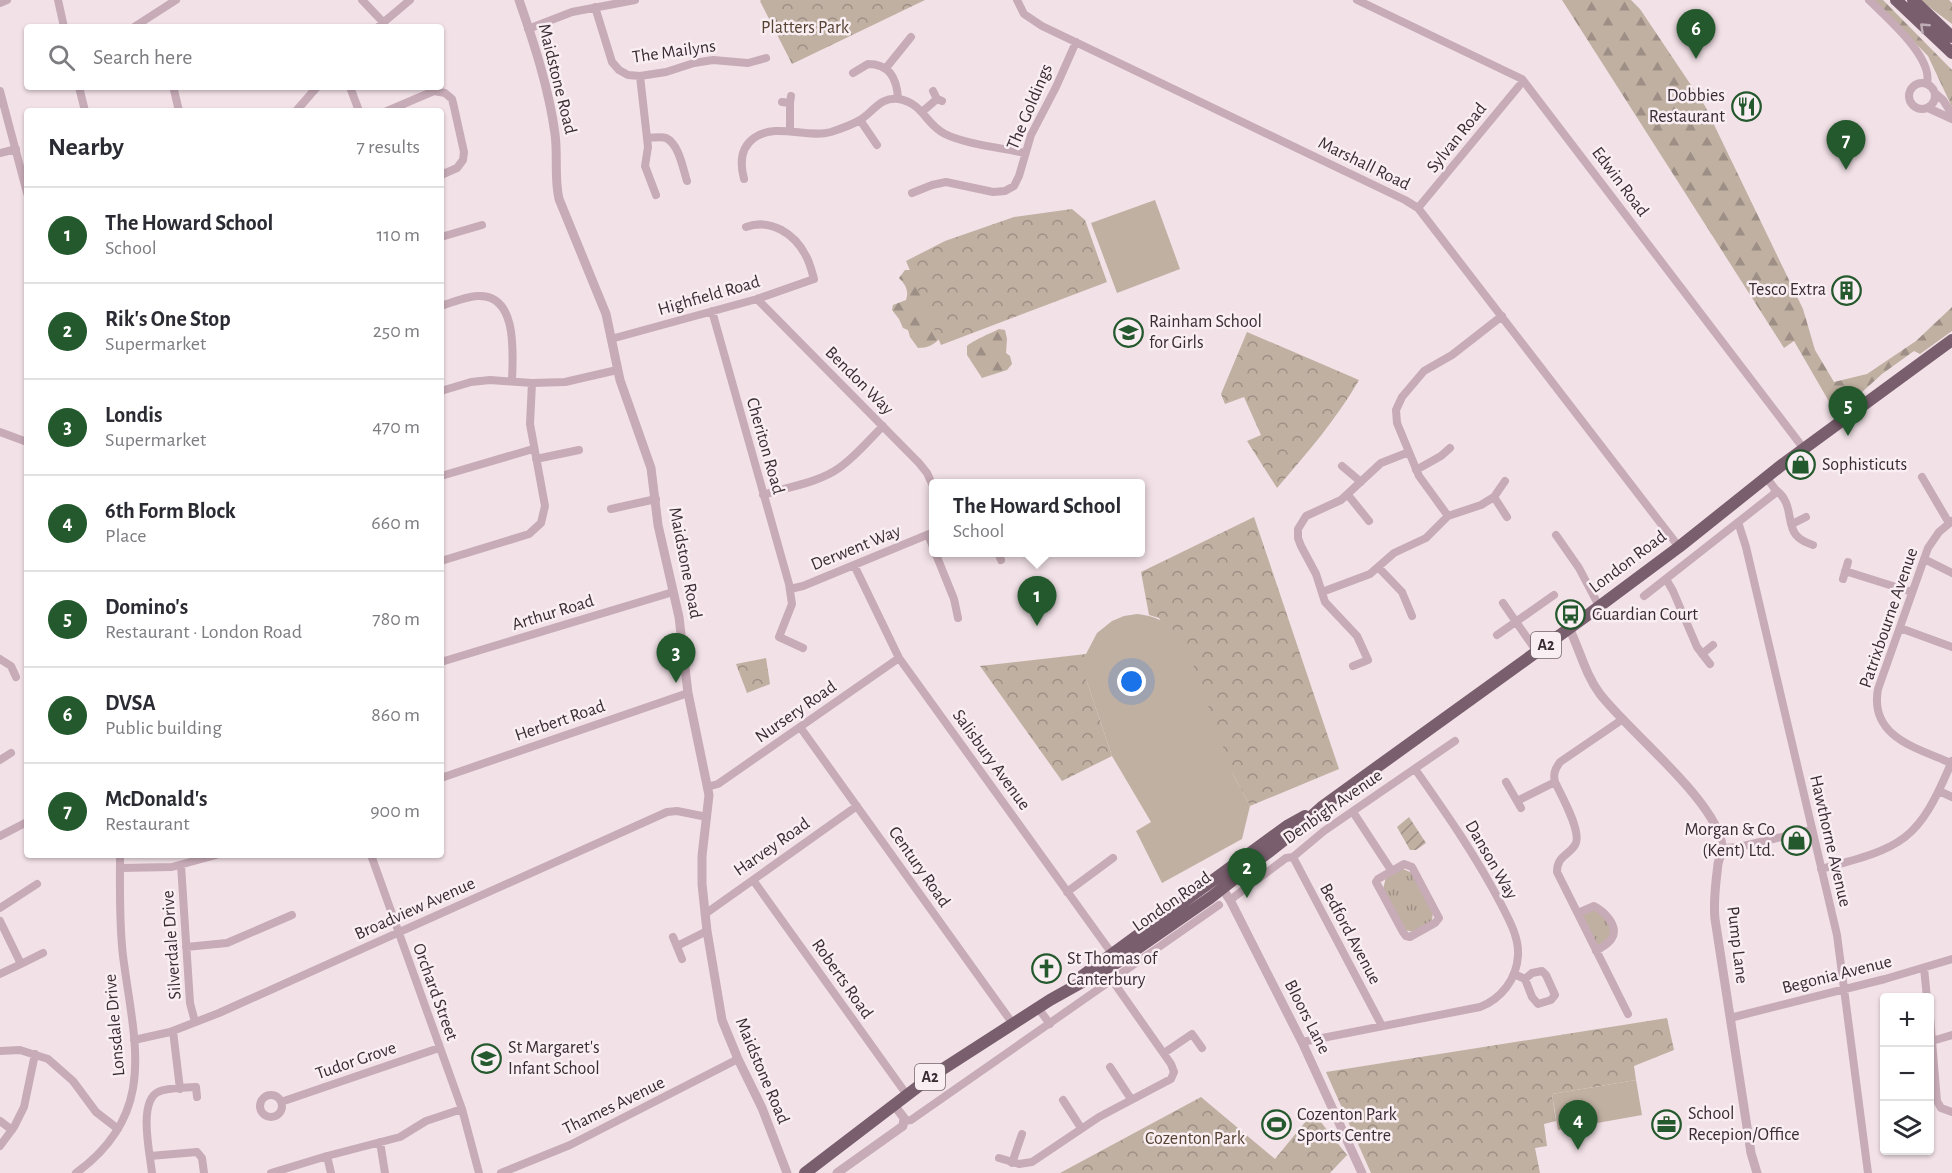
<!DOCTYPE html>
<html lang="en">
<head>
<meta charset="utf-8">
<style>
	body { margin:0; font-family:"Alegreya Sans",sans-serif; background:#f7f7f7; color:#2b2b33 }
	.controls { position:absolute; right:18px; bottom:18px; display:grid; overflow:hidden; border-radius:6px; box-shadow:0 2px 4px #0004 }
	.controls button { width:54px; height:54px; display:grid; place-items:center; padding:0; border:0; border-bottom:2px solid #e1e1e2; background:#fff; color:#2b2b33; font:30px sans-serif }
	.you { position:absolute; left:1132px; top:682px; width:21px; height:21px; margin:-15px; border:4px solid #fff; border-radius:50%; background:#1a73e8; box-shadow:0 0 0 9px #1a73e833 }
	.badge { display:grid; place-items:center; width:39px; height:39px; border-radius:50%; background:#24582d; color:#fff; font-size:20px; font-weight:700 }
	.pin { position:absolute; translate:-50% -50px; filter:drop-shadow(0 2px 3px #0008) }
	.pin::after { content:''; position:absolute; top:32px; width:21px; height:18px; background:inherit; clip-path:polygon(0 0,100% 0,50% 100%) }
	.popup { position:absolute; left:929px; top:479px; width:216px; height:78px; box-sizing:border-box; display:grid; place-content:center; border-radius:6px; background:#fff; filter:drop-shadow(0 2px 4px #0005); font-size:20px; white-space:nowrap; color:#7c7c81 }
	.popup b { font-size:22px; color:#2b2b33 }
	.popup::after { content:''; position:absolute; left:50%; top:100%; margin-left:-12px; border:12px solid transparent; border-top-color:#fff }
	.list { margin:0; padding:0; list-style:none }
	h2 { display:flex; justify-content:space-between; align-items:center; height:78px; margin:0; padding:0 24px; font-size:26px }
	h2 small { font-size:20px; font-weight:400; color:#7c7c81 }
	.list li { display:grid; grid-template-columns:39px 1fr auto; gap:18px; align-items:center; box-sizing:border-box; height:96px; padding:0 24px; border-top:2px solid #e1e1e2 }
	.list b { display:block; font-size:22px; white-space:nowrap }
	.list p { margin:0; font-size:20px; white-space:nowrap; color:#7c7c81 }
	.list em { font-size:20px; font-style:normal; color:#7c7c81 }
	.icon { flex:none; width:33px; height:33px; fill:none; stroke:currentColor; stroke-width:2; stroke-linecap:round; stroke-linejoin:round }
	.map { position:relative; flex:none; width:1952px; height:1173px; overflow:hidden }
	.search { position:absolute; background:#fff; box-shadow:0 2px 4px #0004; left:24px; top:24px; width:420px; height:66px; display:flex; align-items:center; gap:15px; box-sizing:border-box; padding:0 21px; border-radius:6px; color:#7c7c81; font-size:22px }
	.panel { position:absolute; background:#fff; box-shadow:0 2px 4px #0004; left:24px; top:108px; width:420px; height:750px; border-radius:6px }
	.map>svg:first-child { display:block }
</style>
</head>
<body>
<div class="map">
<svg width="1952" height="1173" viewBox="0 0 1952 1173">
	<defs>
		<pattern id="grass-tufts" width="24" height="20" patternUnits="userSpaceOnUse" patternTransform="scale(1.5)"><rect width="24" height="20" fill="#c0b0a2"/><path d="M3 7l-1-3M5 7V3M7 7l1-3M15 17l-1-3M17 17v-4M19 17l1-3" fill="none" stroke="#9d8f85"/></pattern>
		<pattern id="forest-firs" width="22" height="20" patternUnits="userSpaceOnUse" patternTransform="scale(1.5)"><rect width="22" height="20" fill="#c0b0a2"/><path d="M5 1l3.5 6h-7zM16 11l3.5 6h-7z" fill="#9d8f85"/></pattern>
		<pattern id="park-crowns" width="20" height="18" patternUnits="userSpaceOnUse" patternTransform="scale(1.5)"><rect width="20" height="18" fill="#c0b0a2"/><path d="M2 6a3 3 0 1 1 6 0M12 15a3 3 0 1 1 6 0" fill="none" stroke="#9d8f85"/></pattern>
		<pattern id="garden-furrows" width="10" height="10" patternUnits="userSpaceOnUse" patternTransform="scale(1.5)"><rect width="10" height="10" fill="#c0b0a2"/><path d="M-1 1l2-2M0 10L10 0M9 11l2-2" fill="none" stroke="#9d8f85"/></pattern>
	</defs>
	<rect width="100%" height="100%" fill="#f2e1e7"/>
	<!-- grass -->
	<path fill="url(#grass-tufts)" d="M1401,868L1412,873L1433,912L1432,921L1413,932L1405,930L1383,889L1386,877Z
		M1594,906L1602,910L1614,931L1596,951L1578,913Z"/>
	<!-- forest -->
	<path fill="url(#forest-firs)" d="M1562,0H1631L1640,9L1705,106L1803,309L1815,350L1834,382L1867,374L1916,341L1952,307V331L1920,354L1914,351L1882,374L1839,413L1831,405L1794,341L1784,348Z
		M1873,0H1883L1952,70V107L1928,56Z
		M1920,0H1949L1952,3V24Z
		M905,270H912L940,338C934,345 927,348 918,348L910,337L908,330L903,328L899,319L892,310L893,305L906,300C909,291 906,285 899,278Z
		M999,329L1005,330L1007,339L1006,353L1010,356L1012,364L1007,370L982,378L967,355V346C972,341 991,333 999,329Z"/>
	<!-- park -->
	<path fill="url(#park-crowns)" d="M761,0H925L792,64L760,1Z
		M1072,209L1085,220L1107,282L941,345L906,261L945,241L1014,217Z
		M1247,332L1359,380C1336,420 1307,453 1277,488L1247,441L1261,435L1244,397L1225,404L1221,394Z
		M1254,517L1339,769L1250,806L1233,774L1159,618L1149,615L1141,572Z
		M1086,654V679L1112,756L1062,781L980,666Z
		M766,658L770,684L747,693L736,664Z
		M1667,1018L1674,1050L1634,1066L1636,1080L1552,1094L1556,1121L1544,1124L1547,1146L1535,1148L1540,1173H1371L1326,1072Z
		M1201,1097L1275,1159L1311,1115L1316,1116L1347,1155L1330,1173H1060Z"/>
	<!-- garden -->
	<path fill="url(#garden-furrows)" d="M1409,817L1426,843L1416,850H1410L1397,827Z"/>
	<!-- pitch -->
	<path fill="#c0b0a2" d="M1155,200L1180,269L1117,293L1091,223Z
		M1137,614C1160,616 1173,626 1186,645L1233,774L1250,806L1242,839L1162,883L1136,831L1151,822L1112,756L1086,679V654L1097,633L1112,621L1124,616Z
		M1636,1080L1642,1115L1558,1130L1552,1094Z"/>
	<g fill="none" stroke-linecap="round" stroke-linejoin="round">
		<!-- minor -->
		<path stroke="#c7abb7" stroke-width="8" d="M58,0L64,27
			M362,0L383,22
			M1017,0L1024,14L1042,26L1405,200L1418,208L1679,547
			M1357,0L1522,79L1804,449
			M1869,0C1887,18 1933,57 1927,83
			M0,3L7,0
			M595,7L612,62L619,70L628,75L640,76L666,72L694,63L713,60L748,63L766,58
			M134,27L176,0
			M378,27L410,0
			M528,29L572,12L635,0
			M886,68L911,37
			M853,73L868,64C889,64 897,78 898,99
			M640,76L648,147L645,166L656,195
			M1909 96a13 13 0 1 1 26 0a13 13 0 1 1-26 0Z
			M79,87L85,111
			M350,87L359,111
			M174,90L179,111
			M0,91L27,193
			M933,91L937,99L942,101
			M1935,93L1943,100L1952,114
			M782,102L790,103L791,96
			M1928,108L1952,119
			M296,111L317,87
			M387,111L434,91L445,93L452,99L454,107L464,152L463,160L457,168L441,175
			M923,111L937,99
			M860,120L877,145
			M790,131V103
			M647,138C653,138 661,136 666,138C679,144 683,169 687,181
			M0,153L16,149
			M744,179C740,164 740,148 754,138C776,122 807,139 831,132C840,129 852,125 860,120C873,112 881,96 899,99C924,104 925,124 945,134C965,144 1002,148 1025,153
			M912,193L932,185L946,182L993,192L1005,191L1014,186L1019,176L1031,135L1056,87L1076,42
			M1418,208L1519,86
			M441,237L482,225
			M757,299L919,463L927,473L934,488
			M441,306C453,302 465,297 477,296C518,293 513,354 512,380
			M712,311L789,584L792,604L779,637L803,648
			M611,339L757,299L814,279C812,272 810,263 806,256C795,234 771,218 746,227
			M441,391L471,382L490,380L532,383L565,382L617,370
			M0,432L27,442
			M536,459L579,450
			M1342,466L1361,482
			M1416,470L1441,456L1450,448
			M441,476L533,449
			M1922,477L1949,523
			M1776,490C1794,504 1786,523 1796,535C1800,540 1807,543 1813,545
			M763,495C787,487 818,483 839,468C855,457 869,440 883,426
			M1348,495L1369,521
			M1494,497L1505,481
			M611,509L656,499
			M1448,516L1419,476L1397,423L1396,410L1402,397L1424,371L1452,355L1502,316
			M1738,522L1746,547L1837,935L1868,1173
			M1792,524L1806,517
			M928,535L934,549
			M1556,535L1579,568L1599,606
			M935,552L954,599L958,618
			M998,552L1001,560
			M1924,559L1952,573
			M441,561L529,534L541,523L545,506L530,424L532,383
			M854,565L899,658L1113,955
			M1378,567L1402,592L1412,616
			M1845,571L1912,592
			M1666,579L1673,591L1697,647L1710,664
			M1843,579L1848,562
			M790,589L803,586L934,532
			M1322,592L1370,574L1394,553L1426,538L1448,516L1481,505L1494,497L1507,517
			M1644,596L1774,494L1775,489L1766,477
			M1503,603L1537,652
			M1900,628L1952,647
			M1497,635L1554,595
			M1702,654L1713,645
			M0,659L11,666L16,677
			M441,662L673,592
			M1353,666L1368,660L1357,636L1325,602L1316,574L1301,546L1298,538V529L1306,516L1341,500L1381,463L1409,452
			M1623,719L1560,762C1555,769 1553,774 1555,782C1561,795 1583,833 1575,845C1568,856 1557,856 1557,872L1628,1014
			M800,727L1013,1024
			M0,760L11,753
			M1951,763C1917,748 1869,737 1878,689L1928,548L1939,532L1952,521
			M441,778L688,693
			M1506,782L1521,808
			M707,787L718,784L899,658
			M1939,791L1952,797
			M1517,801L1555,782
			M1353,812L1391,870
			M0,836L27,822
			M1723,848L1739,847L1812,830
			M371,855L462,1109L479,1173
			M1293,857L1382,1026
			M1404,864L1412,867L1439,918L1435,923L1410,937L1406,936L1403,932L1376,882L1378,879Z
			M181,865L190,1003L195,1022
			M120,868L172,867L216,855
			M1821,869C1904,847 1918,842 1952,761
			M753,880L907,1095
			M1067,892L1113,858
			M1230,900L1286,858L1293,857L1324,831L1455,741
			M0,908L37,884
			M1578,913L1594,906C1604,911 1619,926 1612,938C1609,944 1602,947 1596,951
			M705,914L857,806
			M0,921L21,964L43,953
			M673,937L682,959
			M677,946L707,931
			M186,947L227,943L292,915
			M1924,968L1927,998
			M0,974L21,964
			M1514,974L1525,979L1532,973L1542,971L1546,975L1555,995L1551,1000L1538,1004L1532,997L1525,979
			M1038,1008L1050,1024
			M1930,1017L1937,1101L1941,1108L1952,1112
			M1730,1018L1885,979L1952,959
			M173,1031L180,1089
			M134,1040L170,1032L219,1013L667,812L677,811L707,817
			M1932,1041L1952,1035
			M1302,1042L1480,1007C1501,999 1517,979 1518,955C1519,937 1509,920 1501,904C1476,856 1446,813 1415,769
			M0,1051L20,1050L48,1059L73,1081L96,1112L118,1129
			M1164,1053L1192,1034L1202,1048
			M1110,1067L1131,1099
			M260 1106a11 11 0 1 1 22 0a11 11 0 1 1-22 0Z
			M1063,1100L1081,1128
			M281,1102L439,1048
			M0,1121L12,1130
			M905,1121L911,1120L1219,905
			M380,1142L385,1173
			M0,1146L14,1127L24,1107L35,1054
			M150,1156L197,1152L202,1158L204,1173
			M327,1156L331,1173
			M999,1158L1019,1164L1032,1162L1099,1117L1171,1079L1174,1072L1171,1064L1112,980
			M1012,1163L1022,1134
			M76,1173C159,1113 134,1042 123,956C119,922 120,889 120,855
			M152,1173C150,1154 138,1102 158,1092C168,1087 184,1088 196,1087L197,1097
			M271,1173L327,1156L400,1137L426,1121L462,1109
			M501,1173L570,1145L738,1059"/>
		<!-- tertiary -->
		<path stroke="#c7abb7" stroke-width="9" d="M519,0C534,43 549,89 555,134C558,156 554,177 559,199L606,314L620,380L651,468L658,525L679,617L688,693L709,795L702,856V884L707,931L722,1020L738,1059L762,1108L787,1173
			M1569,628C1580,650 1585,674 1600,694C1629,732 1718,802 1722,846C1723,851 1719,858 1718,864C1716,882 1713,900 1715,919L1751,1153L1757,1173
			M1220,885L1230,900L1302,1042L1362,1173
			M837,1173L903,1126L904,1118L894,1105"/>
		<!-- primary -->
		<path stroke="#795e6d" stroke-width="12" d="M1896,0L1952,53
			M1913,0L1952,37
			M1082,976L1287,826L1305,816
			M805,1173L932,1076L1050,1000L1118,962L1210,898L1293,833L1323,806L1585,617L1679,547L1783,464L1952,340"/>
	</g>
	<!-- one-way arrows -->
	<defs><path id="oneway-chevron" d="M-2-3.5L2.5 0L-2 3.5" fill="none" stroke-width="1.6" stroke-linecap="round" stroke-linejoin="round" transform="scale(1.5)"/></defs>
	<use stroke="#bfadb6" href="#oneway-chevron" transform="translate(1924 27) rotate(-137)"/>
	<!-- icons -->
	<defs>
		<symbol id="restaurant-ring" viewBox="-11 -11 22 22"><circle r="9.5" fill="#f9eef2" stroke="#24582d" stroke-width="1.5"/><path d="M-5-6h1v4h1v-4h1v4h1v-4h1v5L-1.5 .5V6h-2V.5L-5-1ZM5-6V6H3V1.5H1.5Q1.5-4 5-6Z" fill="#24582d"/></symbol>
		<symbol id="building-ring" viewBox="-11 -11 22 22"><circle r="9.5" fill="#f9eef2" stroke="#24582d" stroke-width="1.5"/><path d="M-4-6H4V6H1V3H-1V6H-4ZM-2.5-4.3h1.7v1.8h-1.7ZM.8-4.3h1.7v1.8H.8ZM-2.5-1h1.7V.8h-1.7ZM.8-1h1.7V.8H.8Z" fill="#24582d"/></symbol>
		<symbol id="school-ring" viewBox="-11 -11 22 22"><circle r="9.5" fill="#f9eef2" stroke="#24582d" stroke-width="1.5"/><path d="M0-5L7-2L0 1L-7-2ZM-4 1L0 2.5L4 1V4Q0 6-4 4Z" fill="#24582d"/></symbol>
		<symbol id="shop-ring" viewBox="-11 -11 22 22"><circle r="9.5" fill="#f9eef2" stroke="#24582d" stroke-width="1.5"/><path d="M-5-2.5h2.3a2.7 3.5 0 0 1 5.4 0H5L5.5 6h-11ZM-1.5-2.5h3a1.5 2.3 0 0 0-3 0Z" fill="#24582d"/></symbol>
		<symbol id="bus-ring" viewBox="-11 -11 22 22"><circle r="9.5" fill="#f9eef2" stroke="#24582d" stroke-width="1.5"/><path d="M-5-6H5V4H4V6H2V4H-2V6H-4V4H-5ZM-3.5-4V0h7V-4ZM-3.5 1.2v1.5H-2V1.2ZM2 1.2v1.5H3.5V1.2Z" fill="#24582d"/></symbol>
		<symbol id="church-ring" viewBox="-11 -11 22 22"><circle r="9.5" fill="#f9eef2" stroke="#24582d" stroke-width="1.5"/><path d="M-1.2-6h2.4v3.5h3.3v2.4h-3.3V6h-2.4V-.1h-3.3v-2.4h3.3Z" fill="#24582d"/></symbol>
		<symbol id="office-ring" viewBox="-11 -11 22 22"><circle r="9.5" fill="#f9eef2" stroke="#24582d" stroke-width="1.5"/><path d="M-6-3h4V-5.5h4V-3h4V5H-6ZM-1-4.5V-3h2v-1.5ZM-6 0V1H6V0Z" fill="#24582d"/></symbol>
		<symbol id="stadium-ring" viewBox="-11 -11 22 22"><circle r="9.5" fill="#f9eef2" stroke="#24582d" stroke-width="1.5"/><path d="M0-5a6.5 5 0 1 0 0 10a6.5 5 0 1 0 0-10ZM-3.5-1.8h7v3.6h-7Z" fill="#24582d"/></symbol>
	</defs>
	<g fill-rule="evenodd">
		<use href="#restaurant-ring" x="1730" y="90" width="33" height="33"/>
		<use href="#building-ring" x="1830" y="274" width="33" height="33"/>
		<use href="#school-ring" x="1112" y="316" width="33" height="33"/>
		<use href="#shop-ring" x="1784" y="448" width="33" height="33"/>
		<use href="#bus-ring" x="1554" y="598" width="33" height="33"/>
		<use href="#shop-ring" x="1780" y="824" width="33" height="33"/>
		<use href="#church-ring" x="1030" y="952" width="33" height="33"/>
		<use href="#school-ring" x="470" y="1042" width="33" height="33"/>
		<use href="#office-ring" x="1650" y="1108" width="33" height="33"/>
		<use href="#stadium-ring" x="1260" y="1108" width="33" height="33"/>
	</g>
	<g text-anchor="middle" dominant-baseline="central" stroke-width="5" stroke-linejoin="round" paint-order="stroke">
		<!-- shield labels -->
		<g fill="#f9eef2" stroke="#73666c" stroke-width="1.5">
			<rect x="1531" y="632" width="30" height="26" rx="4.5"/>
			<rect x="915" y="1064" width="30" height="26" rx="4.5"/>
		</g>
		<g font-size="16" font-weight="bold" fill="#392c33">
			<text x="1546" y="645">A2</text>
			<text x="930" y="1077">A2</text>
		</g>
		<!-- park labels -->
		<g font-size="18" fill="#554231" stroke="#f9eef2">
			<text x="805" y="28">Platters Park</text>
			<text x="1195" y="1139">Cozenton Park</text>
		</g>
		<!-- street labels -->
		<g font-size="18" fill="#392c33" stroke="#f9eef2">
			<text transform="translate(674 52) rotate(-8)">The Mailyns</text>
			<text transform="translate(557 79) rotate(76)">Maidstone Road</text>
			<text transform="translate(1030 107) rotate(-67)">The Goldings</text>
			<text transform="translate(1457 138) rotate(-51)">Sylvan Road</text>
			<text transform="translate(1364 164) rotate(26)">Marshall Road</text>
			<text transform="translate(1620 182) rotate(53)">Edwin Road</text>
			<text transform="translate(709 296) rotate(-16)">Highfield Road</text>
			<text transform="translate(859 381) rotate(45)">Bendon Way</text>
			<text transform="translate(765 446) rotate(74)">Cheriton Road</text>
			<text transform="translate(856 548) rotate(-22)">Derwent Way</text>
			<text transform="translate(1628 562) rotate(-37)">London Road</text>
			<text transform="translate(685 563) rotate(79)">Maidstone Road</text>
			<text transform="translate(553 613) rotate(-17)">Arthur Road</text>
			<text transform="translate(1889 618) rotate(-71)">Patrixbourne Avenue</text>
			<text transform="translate(796 712) rotate(-35)">Nursery Road</text>
			<text transform="translate(560 721) rotate(-19)">Herbert Road</text>
			<text transform="translate(991 760) rotate(54)">Salisbury Avenue</text>
			<text transform="translate(1333 807) rotate(-35)">Denbigh Avenue</text>
			<text transform="translate(1830 841) rotate(77)">Hawthorne Avenue</text>
			<text transform="translate(772 847) rotate(-35)">Harvey Road</text>
			<text transform="translate(1491 860) rotate(60)">Danson Way</text>
			<text transform="translate(919 867) rotate(55)">Century Road</text>
			<text transform="translate(1172 902) rotate(-35)">London Road</text>
			<text transform="translate(415 909) rotate(-24)">Broadview Avenue</text>
			<text transform="translate(1350 934) rotate(62)">Bedford Avenue</text>
			<text transform="translate(172 945) rotate(-94)">Silverdale Drive</text>
			<text transform="translate(1737 945) rotate(83)">Pump Lane</text>
			<text transform="translate(1837 975) rotate(-14)">Begonia Avenue</text>
			<text transform="translate(842 979) rotate(55)">Roberts Road</text>
			<text transform="translate(435 992) rotate(70)">Orchard Street</text>
			<text transform="translate(1307 1017) rotate(63)">Bloors Lane</text>
			<text transform="translate(115 1025) rotate(-95)">Lonsdale Drive</text>
			<text transform="translate(356 1061) rotate(-19)">Tudor Grove</text>
			<text transform="translate(762 1071) rotate(67)">Maidstone Road</text>
			<text transform="translate(614 1106) rotate(-26)">Thames Avenue</text>
		</g>
		<!-- poi labels -->
		<g font-size="18" fill="#392c33" stroke="#f9eef2" text-anchor="start">
			<text x="1725" y="96" text-anchor="end">Dobbies<tspan x="1725" dy="21">Restaurant</tspan></text>
			<text x="1826" y="290" text-anchor="end">Tesco Extra</text>
			<text x="1149" y="322">Rainham School<tspan x="1149" dy="21">for Girls</tspan></text>
			<text x="1822" y="465">Sophisticuts</text>
			<text x="1592" y="615">Guardian Court</text>
			<text x="1775" y="830" text-anchor="end">Morgan &amp; Co<tspan x="1775" dy="21">(Kent) Ltd.</tspan></text>
			<text x="1067" y="959">St Thomas of<tspan x="1067" dy="21">Canterbury</tspan></text>
			<text x="508" y="1048">St Margaret's<tspan x="508" dy="21">Infant School</tspan></text>
			<text x="1688" y="1114">School<tspan x="1688" dy="21">Recepion/Office</tspan></text>
			<text x="1297" y="1115">Cozenton Park<tspan x="1297" dy="21">Sports Centre</tspan></text>
		</g>
	</g>
</svg>
<div class="controls">
<button>+</button>
<button>−</button>
<button><svg class="icon" aria-label="layers" viewBox="0 0 24 24"><path d="M12 4l9 5-9 5-9-5zM3 14l9 5 9-5"/></svg></button>
</div>
<div class="you"></div>
<div class="pin badge" style="left:1037px;top:626px">1</div>
<div class="popup"><b>The Howard School</b>School</div>
<div class="pin badge" style="left:1247px;top:898px">2</div>
<div class="pin badge" style="left:676px;top:683px">3</div>
<div class="pin badge" style="left:1578px;top:1150px">4</div>
<div class="pin badge" style="left:1848px;top:436px">5</div>
<div class="pin badge" style="left:1696px;top:59px">6</div>
<div class="pin badge" style="left:1846px;top:170px">7</div>
<div class="search"><svg class="icon" aria-label="search" viewBox="0 0 24 24"><circle cx="10" cy="10" r="6"/><path d="M15 15l6 6"/></svg>Search here</div>
<section class="panel">
<h2>Nearby<small>7 results</small></h2>
<ul class="list">
<li><span class="badge">1</span><div><b>The Howard School</b><p>School</p></div><em>110 m</em></li>
<li><span class="badge">2</span><div><b>Rik's One Stop</b><p>Supermarket</p></div><em>250 m</em></li>
<li><span class="badge">3</span><div><b>Londis</b><p>Supermarket</p></div><em>470 m</em></li>
<li><span class="badge">4</span><div><b>6th Form Block</b><p>Place</p></div><em>660 m</em></li>
<li><span class="badge">5</span><div><b>Domino's</b><p>Restaurant · London Road</p></div><em>780 m</em></li>
<li><span class="badge">6</span><div><b>DVSA</b><p>Public building</p></div><em>860 m</em></li>
<li><span class="badge">7</span><div><b>McDonald's</b><p>Restaurant</p></div><em>900 m</em></li>
</ul>
</section>
</div>
</body>
</html>
